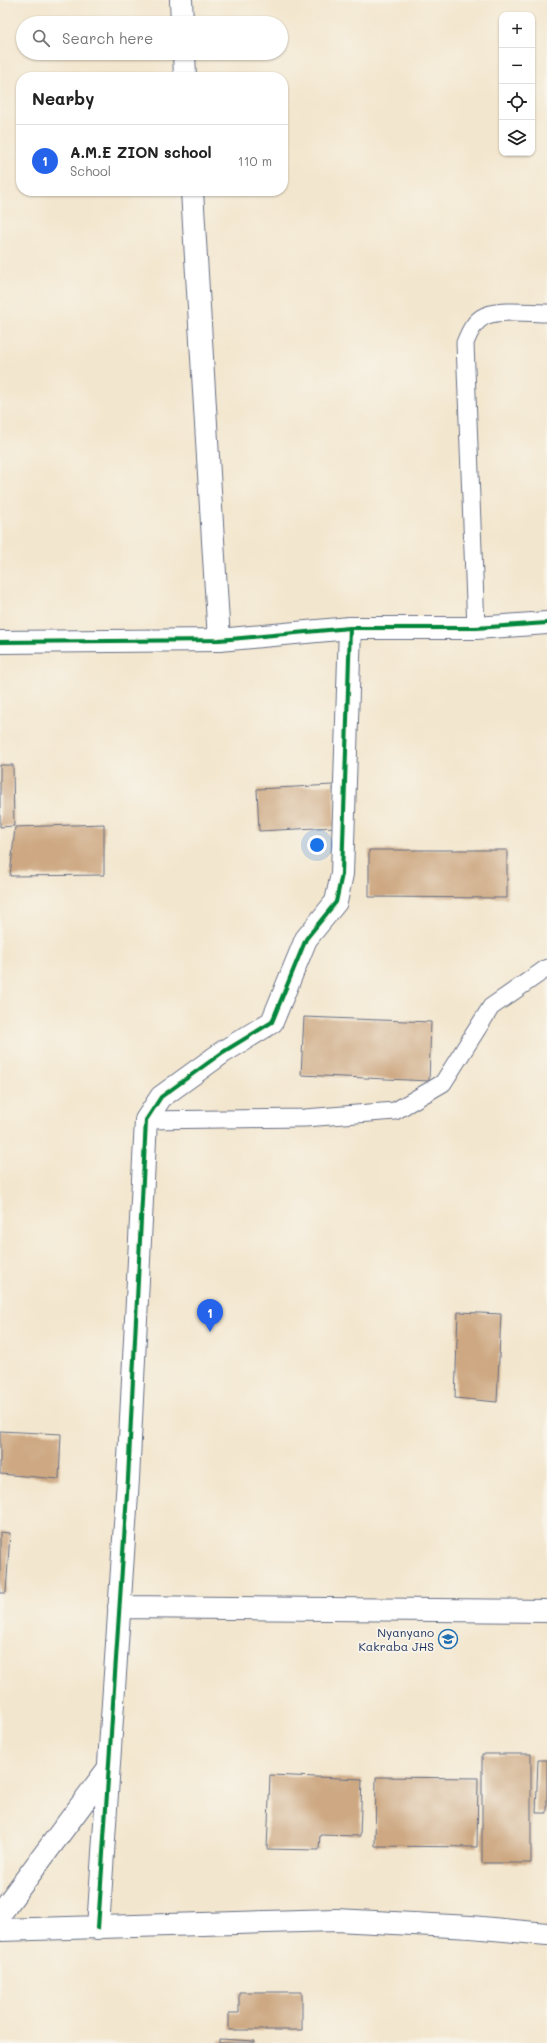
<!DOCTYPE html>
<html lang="en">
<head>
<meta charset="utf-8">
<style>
	body { margin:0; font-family:Mali,sans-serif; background:#f6f6f6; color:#222 }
	.controls { position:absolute; right:12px; top:12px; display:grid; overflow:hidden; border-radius:8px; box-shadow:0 1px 3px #0004 }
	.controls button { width:36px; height:36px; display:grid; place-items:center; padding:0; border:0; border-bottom:1px solid #e0e0e0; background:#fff; color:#222; font:20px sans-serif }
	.you { position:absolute; left:317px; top:845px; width:14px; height:14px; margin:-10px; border:3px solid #fff; border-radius:50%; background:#1a73e8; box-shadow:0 0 0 6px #1a73e833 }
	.badge { display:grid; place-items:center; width:26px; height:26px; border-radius:50%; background:#2563eb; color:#fff; font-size:13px; font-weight:700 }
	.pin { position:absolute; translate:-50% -33px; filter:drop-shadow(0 1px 2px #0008) }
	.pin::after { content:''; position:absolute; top:21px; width:14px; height:12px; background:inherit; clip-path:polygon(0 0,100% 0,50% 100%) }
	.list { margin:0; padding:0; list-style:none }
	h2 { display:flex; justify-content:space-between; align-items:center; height:52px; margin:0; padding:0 16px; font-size:17px }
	h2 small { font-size:13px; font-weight:400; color:#767676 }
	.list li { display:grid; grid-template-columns:26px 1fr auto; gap:12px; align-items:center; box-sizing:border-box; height:72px; padding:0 16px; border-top:1px solid #e0e0e0 }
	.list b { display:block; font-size:15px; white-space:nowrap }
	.list p { margin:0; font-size:13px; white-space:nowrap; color:#767676 }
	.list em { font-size:13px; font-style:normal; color:#767676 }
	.icon { flex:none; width:22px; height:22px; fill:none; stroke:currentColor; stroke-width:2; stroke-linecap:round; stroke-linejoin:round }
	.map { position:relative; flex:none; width:547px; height:2043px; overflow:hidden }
	.search { position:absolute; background:#fff; box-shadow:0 1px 3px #0004; left:16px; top:16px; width:272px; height:44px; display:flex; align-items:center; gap:10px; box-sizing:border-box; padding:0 14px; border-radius:22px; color:#767676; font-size:15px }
	.panel { position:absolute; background:#fff; box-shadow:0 1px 3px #0004; left:16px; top:72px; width:272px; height:124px; border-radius:16px }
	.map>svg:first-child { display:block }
</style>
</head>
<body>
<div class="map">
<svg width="547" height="2043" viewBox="0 0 547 2043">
	<rect width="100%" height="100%" fill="#f7f3e8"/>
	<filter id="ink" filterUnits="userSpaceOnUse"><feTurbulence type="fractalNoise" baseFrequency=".025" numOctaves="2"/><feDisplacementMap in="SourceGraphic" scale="8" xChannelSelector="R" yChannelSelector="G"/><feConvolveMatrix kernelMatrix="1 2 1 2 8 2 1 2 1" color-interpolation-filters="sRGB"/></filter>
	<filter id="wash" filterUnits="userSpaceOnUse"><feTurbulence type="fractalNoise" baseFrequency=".012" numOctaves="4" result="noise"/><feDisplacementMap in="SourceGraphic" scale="16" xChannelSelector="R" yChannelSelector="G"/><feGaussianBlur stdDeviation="0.9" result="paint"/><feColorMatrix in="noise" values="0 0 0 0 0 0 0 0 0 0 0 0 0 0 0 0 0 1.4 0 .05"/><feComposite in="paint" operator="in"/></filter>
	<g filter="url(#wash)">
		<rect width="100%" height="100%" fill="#f3e6ce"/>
		<g id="blocks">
			<!-- building -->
			<path fill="#cda882" d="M0,765H13L14,826L0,827Z
				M333,785L335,827L259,831L257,789Z
				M104,824V875L10,876L15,827Z
				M369,850H507V898L369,897Z
				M304,1017L431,1022L429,1081L301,1075Z
				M458,1312L501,1314L497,1402L455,1398Z
				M0,1431L61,1434L59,1479L0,1474Z
				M0,1532L10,1533L6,1593H0Z
				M482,1754H531V1863H482Z
				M538,1760H547V1813H536Z
				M270,1775L362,1779L360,1836L320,1835L319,1850L267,1849Z
				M376,1777L478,1778L477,1847L375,1846Z
				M239,1992H302V2030H229V2013H239Z
				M219,2039L255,2041L254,2043H219Z"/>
		</g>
	</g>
	<g filter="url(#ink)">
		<use href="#blocks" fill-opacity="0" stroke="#676f85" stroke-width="1"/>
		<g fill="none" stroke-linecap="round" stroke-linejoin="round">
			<defs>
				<path id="lane" d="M476,628L465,343C469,333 474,321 485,316C499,309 531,313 547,313
					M146,1120L305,1118L395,1111L443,1083L491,1007L547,968"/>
				<path id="street" d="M181,0L182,23
					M184,53L185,77
					M192,191L219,640
					M119,1607L547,1611
					M0,1914L108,1769
					M98,1928L128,1479L146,1120L161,1097L223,1052L272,1022L306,939L336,902L342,874L350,628
					M0,1930L336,1920L471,1927L547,1934"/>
				<path id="secondary" d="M0,642L219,640L350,628H476L547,623"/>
			</defs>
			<!-- lane casing -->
			<use href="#lane" stroke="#676f85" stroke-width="19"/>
			<!-- street casing -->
			<use href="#street" stroke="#676f85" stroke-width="24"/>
			<!-- secondary casing -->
			<use href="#secondary" stroke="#676f85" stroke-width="24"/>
			<!-- lane -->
			<use href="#lane" stroke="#fff" stroke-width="17"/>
			<!-- street -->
			<use href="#street" stroke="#fff" stroke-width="22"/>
			<!-- secondary -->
			<use href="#secondary" stroke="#fff" stroke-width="22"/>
			<defs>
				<path id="cycleway" d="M0,642L219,640L350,628H476L547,623
					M98,1928L128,1479L146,1120L161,1097L223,1052L272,1022L306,939L336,902L342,874L350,628"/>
			</defs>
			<!-- cycleway casing -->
			<use href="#cycleway" stroke="#f7f3e8" stroke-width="6"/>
			<!-- cycleway -->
			<use href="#cycleway" stroke="#00873e" stroke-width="4"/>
		</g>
	</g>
	<!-- icons -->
	<defs>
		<symbol id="school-ring" viewBox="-11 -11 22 22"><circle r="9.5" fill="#f7f3e8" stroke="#1f6fb2" stroke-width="1.5"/><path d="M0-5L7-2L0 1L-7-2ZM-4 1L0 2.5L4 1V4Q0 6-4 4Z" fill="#1f6fb2"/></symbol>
	</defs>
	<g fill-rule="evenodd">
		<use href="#school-ring" x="437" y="1628" width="22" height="22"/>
	</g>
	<g text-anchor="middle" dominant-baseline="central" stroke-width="4" stroke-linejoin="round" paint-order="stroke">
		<!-- poi labels -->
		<g font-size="12" fill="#1b2f5e" stroke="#f7f3e8" text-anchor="end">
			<text x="434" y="1632">Nyanyano<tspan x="434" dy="14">Kakraba JHS</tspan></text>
		</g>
	</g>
</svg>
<div class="controls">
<button>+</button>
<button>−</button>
<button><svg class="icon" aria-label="locate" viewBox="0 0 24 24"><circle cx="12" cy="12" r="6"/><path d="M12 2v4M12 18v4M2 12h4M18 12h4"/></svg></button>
<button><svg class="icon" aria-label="layers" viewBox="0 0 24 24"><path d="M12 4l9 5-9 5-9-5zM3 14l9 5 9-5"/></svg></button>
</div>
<div class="you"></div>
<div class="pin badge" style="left:210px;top:1332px">1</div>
<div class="search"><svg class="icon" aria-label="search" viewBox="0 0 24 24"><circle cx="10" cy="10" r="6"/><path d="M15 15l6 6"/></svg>Search here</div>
<section class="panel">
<h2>Nearby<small></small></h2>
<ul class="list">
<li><span class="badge">1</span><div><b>A.M.E ZION school</b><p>School</p></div><em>110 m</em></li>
</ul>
</section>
</div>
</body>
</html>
